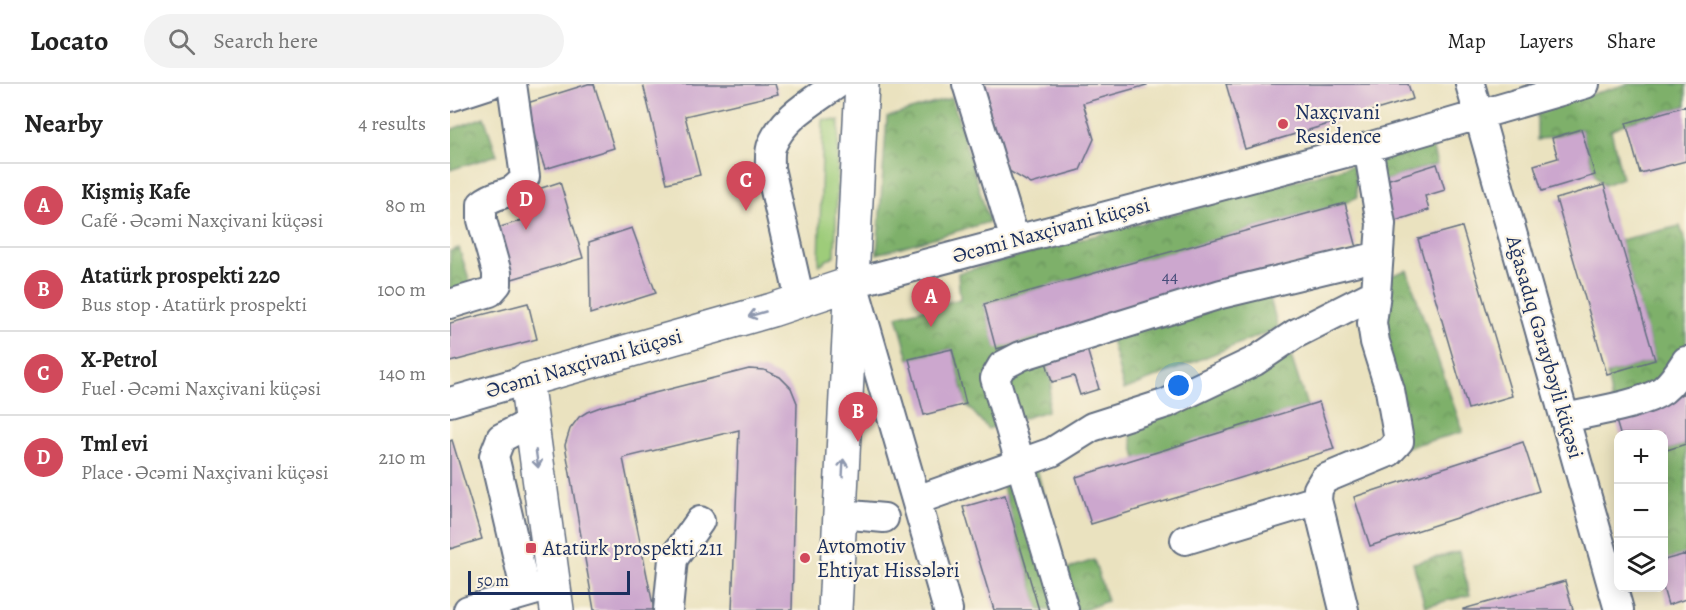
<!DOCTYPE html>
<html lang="en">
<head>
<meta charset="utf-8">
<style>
	body { margin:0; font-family:Alegreya,serif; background:#f2f2f2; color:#222 }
	.controls { position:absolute; right:18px; bottom:18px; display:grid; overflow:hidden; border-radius:12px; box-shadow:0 3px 15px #0003 }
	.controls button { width:54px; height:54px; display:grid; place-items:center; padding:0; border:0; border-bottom:2px solid #e0e0e0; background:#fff; color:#222; font:30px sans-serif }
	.scale { position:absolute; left:18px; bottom:15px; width:162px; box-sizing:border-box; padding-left:6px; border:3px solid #1b2f5e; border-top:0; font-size:16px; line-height:21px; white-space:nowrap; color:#1b2f5e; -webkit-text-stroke:4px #fcf5e5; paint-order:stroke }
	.you { position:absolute; left:729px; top:302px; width:21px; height:21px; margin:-15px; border:4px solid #fff; border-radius:50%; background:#1a73e8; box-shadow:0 0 0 9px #1a73e833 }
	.badge { display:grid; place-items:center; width:39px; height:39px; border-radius:50%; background:#d1495b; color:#fff; font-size:20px; font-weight:700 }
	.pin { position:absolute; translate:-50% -50px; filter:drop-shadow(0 2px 3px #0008) }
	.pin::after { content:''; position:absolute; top:32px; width:21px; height:18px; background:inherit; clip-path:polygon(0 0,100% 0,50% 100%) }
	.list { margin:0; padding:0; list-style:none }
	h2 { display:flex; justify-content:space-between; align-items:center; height:78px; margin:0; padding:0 24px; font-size:26px }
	h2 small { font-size:20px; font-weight:400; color:#767676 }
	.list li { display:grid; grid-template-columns:39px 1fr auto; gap:18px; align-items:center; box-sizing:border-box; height:84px; padding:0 24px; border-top:2px solid #e0e0e0 }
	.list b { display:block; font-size:22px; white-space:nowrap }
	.list p { margin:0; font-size:20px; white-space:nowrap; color:#767676 }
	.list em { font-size:20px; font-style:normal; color:#767676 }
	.icon { flex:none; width:33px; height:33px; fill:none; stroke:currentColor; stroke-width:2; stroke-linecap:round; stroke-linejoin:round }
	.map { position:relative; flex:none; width:1236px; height:526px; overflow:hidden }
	header { display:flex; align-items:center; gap:36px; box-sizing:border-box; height:84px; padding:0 30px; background:#fff; border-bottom:2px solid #e0e0e0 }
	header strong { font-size:28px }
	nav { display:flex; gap:33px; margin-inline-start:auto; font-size:21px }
	.search { width:420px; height:54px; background:#f2f2f2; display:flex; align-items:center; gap:15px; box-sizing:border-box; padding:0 21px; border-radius:33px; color:#767676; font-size:22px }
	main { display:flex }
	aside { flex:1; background:#fff }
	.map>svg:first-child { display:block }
</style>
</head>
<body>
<header>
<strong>Locato</strong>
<div class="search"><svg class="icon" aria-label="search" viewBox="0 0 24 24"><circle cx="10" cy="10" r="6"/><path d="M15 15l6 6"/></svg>Search here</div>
<nav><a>Map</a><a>Layers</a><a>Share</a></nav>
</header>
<main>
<aside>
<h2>Nearby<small>4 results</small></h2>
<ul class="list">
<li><span class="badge">A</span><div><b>Kişmiş Kafe</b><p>Café · Əcəmi Naxçivani küçəsi</p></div><em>80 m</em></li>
<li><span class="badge">B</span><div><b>Atatürk prospekti 220</b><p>Bus stop · Atatürk prospekti</p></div><em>100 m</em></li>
<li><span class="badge">C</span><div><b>X-Petrol</b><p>Fuel · Əcəmi Naxçivani küçəsi</p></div><em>140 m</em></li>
<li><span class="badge">D</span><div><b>Tml evi</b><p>Place · Əcəmi Naxçivani küçəsi</p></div><em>210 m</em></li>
</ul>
</aside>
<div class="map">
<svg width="1236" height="526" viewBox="0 0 1236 526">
	<defs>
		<pattern id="forest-crowns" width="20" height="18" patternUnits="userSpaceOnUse" patternTransform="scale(1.5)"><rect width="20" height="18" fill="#7eb06a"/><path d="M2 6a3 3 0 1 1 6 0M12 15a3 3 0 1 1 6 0" fill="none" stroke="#66905a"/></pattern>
	</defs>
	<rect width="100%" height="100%" fill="#fcf5e5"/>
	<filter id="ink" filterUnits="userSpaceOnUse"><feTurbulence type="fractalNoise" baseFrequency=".0167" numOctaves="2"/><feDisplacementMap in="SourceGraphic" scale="12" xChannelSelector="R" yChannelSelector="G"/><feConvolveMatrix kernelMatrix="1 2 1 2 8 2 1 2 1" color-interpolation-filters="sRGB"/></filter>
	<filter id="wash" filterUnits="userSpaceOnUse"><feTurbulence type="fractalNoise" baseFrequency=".008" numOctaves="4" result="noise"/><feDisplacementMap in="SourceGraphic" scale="24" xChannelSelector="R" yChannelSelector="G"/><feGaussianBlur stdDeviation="1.35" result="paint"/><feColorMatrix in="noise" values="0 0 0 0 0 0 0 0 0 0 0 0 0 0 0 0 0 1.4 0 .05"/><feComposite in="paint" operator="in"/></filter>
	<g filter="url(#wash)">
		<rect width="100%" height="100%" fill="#eae2bf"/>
		<!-- grass -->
		<path fill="#9ecc7a" stroke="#5c7e6c" stroke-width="1.5" d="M373,35L389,37L385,171L369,181Z"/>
		<!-- forest -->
		<path fill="url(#forest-crowns)" stroke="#4c7064" stroke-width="1.5" d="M1178,0H1236V22L1176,39L1161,46L1172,94L1154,101L1145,91L1131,45L1087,56V26Z
			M502,14L539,138L427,170L437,33Z
			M34,33L47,71L0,86V46Z
			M981,58L987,80L930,98L926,74Z
			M904,81L907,113L895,119L534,220L546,264L590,252L602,298L597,327L538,345L516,320L502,265L459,275L447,232L510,215L508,189Z
			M1230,142L1236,160V309L1164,330L1157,290L1205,276L1170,156Z
			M9,164L21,201L0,206V167Z
			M957,186L1013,348L953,364L929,243L934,194Z
			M817,202L828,244L674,306L659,247Z
			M841,272L857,322L686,375L678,337Z
			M1236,360V470L1214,476V367Z
			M586,380L600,440L608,488L644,476L657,517L634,526H589L550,394Z
			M1009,468L1020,511L975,522L963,479Z"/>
		<g id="blocks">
			<!-- building -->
			<path fill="#cca7ce" d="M138,0H144L164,64L95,85L74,20Z
				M193,0H325L328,10L235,32L250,91L217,99Z
				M529,0H697V1L633,19L644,55L630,86L581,100L554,84Z
				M776,0H958L963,15L795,65Z
				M1236,22V77L1190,89L1176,39Z
				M1131,45L1145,91L1092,107L1084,81L1108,74L1102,54Z
				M987,80L995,106L975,112L979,126L942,138L930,98Z
				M110,98L133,174L62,195L47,144L80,134L73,110Z
				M1154,101L1205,276L1157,290L1106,115Z
				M895,119L907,164L546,265L534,220Z
				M1012,143L1062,312L1018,325L968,155Z
				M182,144L206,209L140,230L139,158Z
				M78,219L87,255L0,278V239Z
				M502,265L516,320L474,331L459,275Z
				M637,265L649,305L630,311L624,292L602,298L596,278Z
				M299,285L314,286L330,293L341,304L347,319L342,526H282L289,346L173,374L204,526H144L115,361L120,345L129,333L137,328L153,322Z
				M1236,309V360L1214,367V350H1170L1164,330Z
				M869,318L884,365L641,440L626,393Z
				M2,356L32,455L0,465V357Z
				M1073,358L1089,407L920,462L904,413Z
				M555,411L589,526H544L513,423Z
				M1236,470V515L1218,521L1213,504L1214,476Z
				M1115,497L1123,526H1013V525Z"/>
		</g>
	</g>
	<g filter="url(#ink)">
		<use href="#blocks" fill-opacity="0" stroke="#636e80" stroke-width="1.5"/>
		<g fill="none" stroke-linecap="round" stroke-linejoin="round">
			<defs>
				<path id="minor" d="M517,0L565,156
					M1020,0L1169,526
					M0,13L40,0
					M350,216L320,84C320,77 319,67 322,61C333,33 364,17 387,0
					M0,220L40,208L47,200V189L32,136V120C49,106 62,114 75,93L62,0
					M0,318L76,296
					M1115,334C1140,328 1193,321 1213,306C1223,298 1229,288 1236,277
					M467,416L602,368L642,343L717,319L805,277L845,250L926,209
					M390,430L434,434
					M735,456L867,416
					M76,509L44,372L51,354L82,338
					M18,526L94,504
					M218,526L223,475L250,437
					M498,526L403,199L918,63L1135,0
					M614,526L545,294L552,282L571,272L771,210L929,172
					M894,526L867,416L868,405L874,395L939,368L949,357L940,306L925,258L922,239L926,209L931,140L918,63"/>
				<path id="major" d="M107,526L76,296L322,226L403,199
					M385,526L412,0"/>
			</defs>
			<!-- minor casing -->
			<use href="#minor" stroke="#636e80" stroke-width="32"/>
			<!-- major casing -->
			<use href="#major" stroke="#636e80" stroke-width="36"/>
			<!-- minor -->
			<use href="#minor" stroke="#fff" stroke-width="28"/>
			<!-- major -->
			<use href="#major" stroke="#fff" stroke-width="33"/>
		</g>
		<!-- one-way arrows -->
		<defs><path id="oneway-shaft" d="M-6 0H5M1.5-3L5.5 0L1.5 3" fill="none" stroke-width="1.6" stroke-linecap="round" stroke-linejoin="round" transform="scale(1.5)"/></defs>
		<g stroke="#8d97ae">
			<use href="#oneway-shaft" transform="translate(307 230) rotate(164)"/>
			<use href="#oneway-shaft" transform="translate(87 375) rotate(82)"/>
			<use href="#oneway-shaft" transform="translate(393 384) rotate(-87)"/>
		</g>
	</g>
	<!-- markers -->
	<g fill="#d1495b" stroke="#fcf5e5" stroke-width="2">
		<circle cx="833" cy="40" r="6"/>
		<rect x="75" y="458" width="12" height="12" rx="3"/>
		<circle cx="355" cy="474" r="6"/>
	</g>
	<g text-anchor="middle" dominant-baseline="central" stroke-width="4.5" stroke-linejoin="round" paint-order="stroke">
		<!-- number labels -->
		<g font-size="18" fill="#474d7a">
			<text x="720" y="192">44</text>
		</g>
		<!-- poi labels -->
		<g font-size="21" fill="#1b2f5e" stroke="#fcf5e5" text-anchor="start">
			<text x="845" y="28">Naxçıvani<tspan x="845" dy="24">Residence</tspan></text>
			<text x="367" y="462">Avtomotiv<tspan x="367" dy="24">Ehtiyat Hissələri</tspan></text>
			<text x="93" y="464">Atatürk prospekti 211</text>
		</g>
		<!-- street labels -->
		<g font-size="21" fill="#1b2f5e" stroke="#fcf5e5">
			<text transform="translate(601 146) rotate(-15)">Əcəmi Naxçivani küçəsi</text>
			<text transform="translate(1095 263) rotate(74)">Ağasadıq Gəraybəyli küçəsi</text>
			<text transform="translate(134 279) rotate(-16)">Əcəmi Naxçivani küçəsi</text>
		</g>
	</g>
</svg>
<div class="controls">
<button>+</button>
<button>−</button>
<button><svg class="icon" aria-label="layers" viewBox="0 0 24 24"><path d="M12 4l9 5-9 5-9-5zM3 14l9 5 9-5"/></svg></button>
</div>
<div class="scale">50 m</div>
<div class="you"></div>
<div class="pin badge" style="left:481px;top:243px">A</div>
<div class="pin badge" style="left:408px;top:358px">B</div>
<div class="pin badge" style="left:296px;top:127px">C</div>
<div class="pin badge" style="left:76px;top:146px">D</div>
</div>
</main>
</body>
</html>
